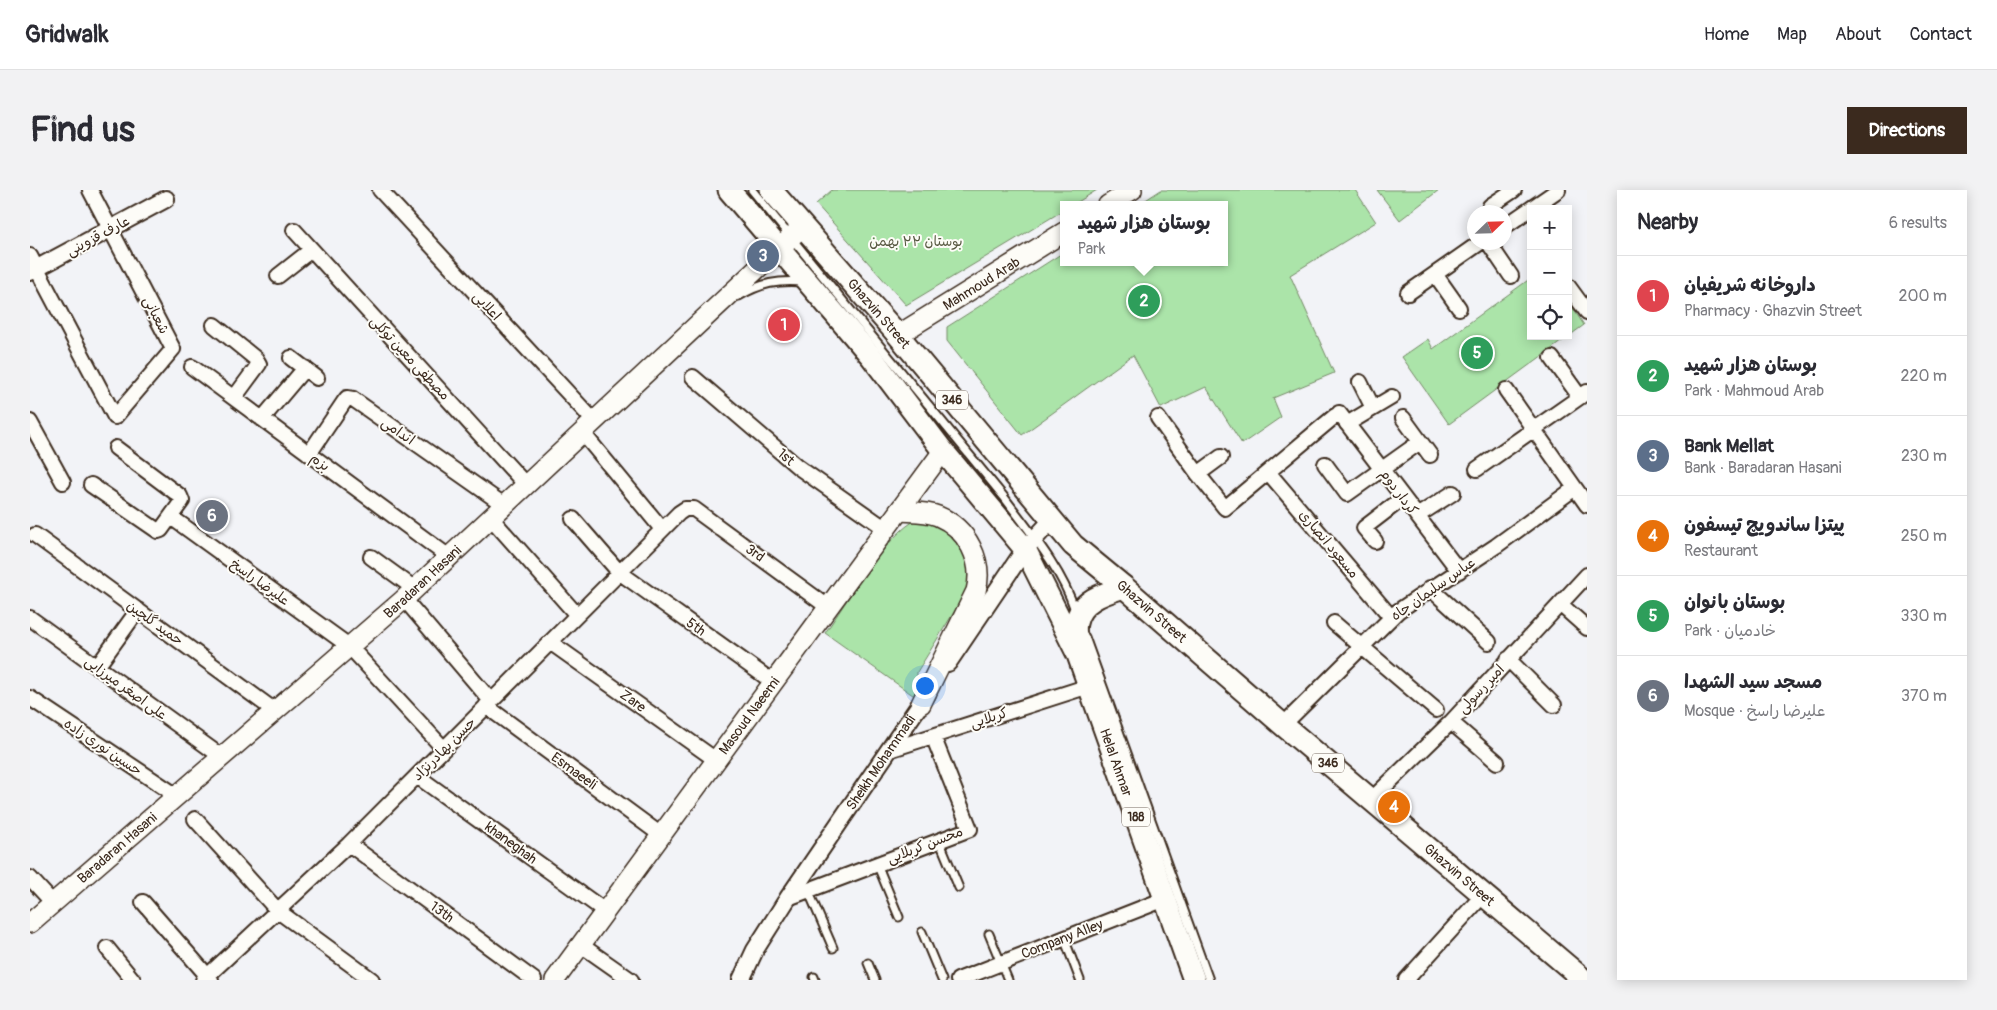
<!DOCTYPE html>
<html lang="en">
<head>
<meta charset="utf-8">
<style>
	body { margin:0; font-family:Pangolin,"Playpen Sans Arabic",sans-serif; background:#f2f2f3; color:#2b2b33 }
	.controls { position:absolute; right:15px; top:15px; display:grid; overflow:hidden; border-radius:0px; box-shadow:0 2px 12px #0003 }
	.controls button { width:45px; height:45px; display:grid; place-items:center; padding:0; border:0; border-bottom:1px solid #e1e1e2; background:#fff; color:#2b2b33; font:25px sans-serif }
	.compass { position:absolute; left:1437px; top:15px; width:45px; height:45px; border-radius:50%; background:#fff; box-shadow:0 2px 12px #0003; rotate:67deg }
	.you { position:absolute; left:894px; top:495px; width:18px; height:18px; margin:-12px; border:4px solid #fff; border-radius:50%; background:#1a73e8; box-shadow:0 0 0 8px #1a73e833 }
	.badge { display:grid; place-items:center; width:32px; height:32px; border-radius:50%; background:#3b2a1e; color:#fff; font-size:16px; font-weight:700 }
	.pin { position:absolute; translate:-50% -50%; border:2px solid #fff; box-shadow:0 1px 5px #0006 }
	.popup { position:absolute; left:1030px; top:11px; width:168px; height:65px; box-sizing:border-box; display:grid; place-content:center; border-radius:0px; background:#fff; filter:drop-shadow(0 1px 4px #0005); font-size:16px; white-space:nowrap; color:#7c7c81 }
	.popup b { font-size:19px; color:#2b2b33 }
	.popup::after { content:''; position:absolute; left:50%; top:100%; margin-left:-10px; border:10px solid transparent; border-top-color:#fff }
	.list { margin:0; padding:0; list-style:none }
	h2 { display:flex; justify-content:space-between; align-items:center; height:65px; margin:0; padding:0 20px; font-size:21px }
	h2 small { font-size:16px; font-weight:400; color:#7c7c81 }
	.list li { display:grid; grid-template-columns:32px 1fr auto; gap:15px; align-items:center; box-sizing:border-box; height:80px; padding:0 20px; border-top:1px solid #e1e1e2 }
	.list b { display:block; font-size:19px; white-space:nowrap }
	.list p { margin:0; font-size:16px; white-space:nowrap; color:#7c7c81 }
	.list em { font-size:16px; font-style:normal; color:#7c7c81 }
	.icon { flex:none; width:28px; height:28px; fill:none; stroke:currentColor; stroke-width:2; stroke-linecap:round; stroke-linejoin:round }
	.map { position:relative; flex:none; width:1557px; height:790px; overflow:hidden; border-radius:0px }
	header { display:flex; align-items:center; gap:30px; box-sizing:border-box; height:70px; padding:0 25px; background:#fff; border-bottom:1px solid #e1e1e2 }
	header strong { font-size:24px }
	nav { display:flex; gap:28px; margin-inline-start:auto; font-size:18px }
	.intro { display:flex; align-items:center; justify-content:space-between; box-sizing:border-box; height:120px; padding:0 30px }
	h1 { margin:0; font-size:35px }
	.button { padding:12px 22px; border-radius:0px; background:#3b2a1e; color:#fff; font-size:18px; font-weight:700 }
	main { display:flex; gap:30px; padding:0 30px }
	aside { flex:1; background:#fff; border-radius:0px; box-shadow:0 2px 12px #0003 }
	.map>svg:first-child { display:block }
</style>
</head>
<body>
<header>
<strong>Gridwalk</strong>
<nav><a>Home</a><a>Map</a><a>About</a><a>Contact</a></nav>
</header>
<div class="intro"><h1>Find us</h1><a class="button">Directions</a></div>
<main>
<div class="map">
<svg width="1557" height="790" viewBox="0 0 1557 790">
	<rect width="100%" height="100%" fill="#f2f3f7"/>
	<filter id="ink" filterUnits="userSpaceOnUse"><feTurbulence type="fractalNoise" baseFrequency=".02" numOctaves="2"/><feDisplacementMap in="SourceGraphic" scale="10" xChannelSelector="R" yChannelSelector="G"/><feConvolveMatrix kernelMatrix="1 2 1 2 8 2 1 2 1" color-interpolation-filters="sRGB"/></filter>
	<g filter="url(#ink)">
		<!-- green -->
		<path fill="#abe4a9" stroke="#738764" d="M802,0H1067L1043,15H1034V20L876,115L786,14Z
			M1131,0H1325L1346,32L1260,85L1304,183L1243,208L1251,227L1212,254L1176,197L1131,218L1103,165L992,245L917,151V137L1034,62V72H1194V15H1108Z
			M1347,0H1409L1370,30Z
			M1501,88V146H1538V111L1554,135L1419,234L1372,167L1398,149L1403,159Z
			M888,329L906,330L934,353L943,391L887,482V508L795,443C816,413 857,343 888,329Z"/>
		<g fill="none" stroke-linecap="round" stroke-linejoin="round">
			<defs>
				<path id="service" d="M722,0L974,307C1000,342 1031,378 1045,420
					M709,106C731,93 748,90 773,92
					M1055,447L1179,790
					M909,650L929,698
					M847,674L869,727
					M778,700L803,758
					M892,742L912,790
					M959,744L978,790
					M1034,748L1050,790
					M838,773L845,790
					M784,787L785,790"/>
				<path id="minor" d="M350,0L564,231
					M1460,16L1484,0
					M1474,37L1528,0
					M264,40L496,295
					M1458,52L1481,86
					M0,66L85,227L143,159L60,0
					M1405,84L1429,118
					M248,86L281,60
					M1538,96L1557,122
					M1378,103L1451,52
					M184,135L226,169L229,174L204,208
					M261,168L287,188
					M1522,168L1550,207
					M162,177L419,367
					M663,187L768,277L856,339
					M1330,192L1343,218
					M1476,200L1557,315
					M1309,223L1429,381
					M1128,228L1168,284L1195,318L1305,226
					M1373,228L1400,265
					M232,229L275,178
					M0,232L33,292
					M1317,234L1362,207
					M552,242L632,339
					M279,264L314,212L317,208L323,209L474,315
					M1295,274L1317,304L1390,252
					M1447,279L1557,202
					M1238,282L1361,427
					M1168,284L1191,267
					M61,295L128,341L131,340L152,311L150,306L86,258
					M1387,326L1423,303
					M141,327L319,456L414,559
					M461,328L547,425
					M543,329L589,382L743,492
					M5,345L245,521
					M1345,351L1334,338L1373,308
					M341,367L385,399
					M1400,398L1459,452
					M373,410L376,411L461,511
					M1530,414L1557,438
					M0,428L192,567
					M1304,433L1406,520
					M520,452L686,570
					M1478,469L1524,515
					M67,477L108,420
					M0,508L147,606
					M456,516L631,645
					M1421,532L1467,572
					M1253,535L1368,421L1466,356L1545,298
					M859,560L1059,496
					M387,586L575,721
					M1341,610L1421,532L1557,385
					M165,629L248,721L342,790
					M319,654L504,790
					M0,688L23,713
					M758,708L940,639L903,546
					M113,712L181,790
					M551,755L601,790
					M77,758L103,790
					M173,790L319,654L649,323L655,319H664L798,417
					M928,790L1135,709
					M1376,790L1454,704"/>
				<g id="tertiary">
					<path d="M0,82L136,9"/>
					<path d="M918,473L995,359L1022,330"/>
					<path id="s1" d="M711,790L725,760L758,708L897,504"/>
				</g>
				<g id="secondary">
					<path d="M1078,15L1102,0"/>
					<path id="s2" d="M868,145L1034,42"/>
					<path d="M869,321C882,322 896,321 908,326C937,338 954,371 946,401L891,514"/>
					<path id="s3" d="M0,733L373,410L773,36"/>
					<path id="s4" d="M525,790L913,261"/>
				</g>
				<g id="primary">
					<path id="s5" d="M699,0L841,166L913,261L995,359L1048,465L1164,790"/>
					<path id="s6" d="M741,0L868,145L1043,355L1094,397L1253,535L1554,790"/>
					<path d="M1047,456C1047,449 1044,440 1046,433C1050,410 1075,403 1094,397"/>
				</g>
			</defs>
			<!-- service casing -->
			<use href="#service" stroke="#3b2a1e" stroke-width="11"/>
			<!-- minor casing -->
			<use href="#minor" stroke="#3b2a1e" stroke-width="18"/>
			<!-- tertiary casing -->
			<use href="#tertiary" stroke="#3b2a1e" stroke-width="20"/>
			<!-- secondary casing -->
			<use href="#secondary" stroke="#3b2a1e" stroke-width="22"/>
			<!-- primary casing -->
			<use href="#primary" stroke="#3b2a1e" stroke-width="25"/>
			<!-- service -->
			<use href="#service" stroke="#fdfcf7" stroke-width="7"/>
			<!-- minor -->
			<use href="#minor" stroke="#fdfcf7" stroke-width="14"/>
			<!-- tertiary -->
			<use href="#tertiary" stroke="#fdfcf7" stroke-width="16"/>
			<!-- secondary -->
			<use href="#secondary" stroke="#fdfcf7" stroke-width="19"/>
			<!-- primary -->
			<use href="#primary" stroke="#fdfcf7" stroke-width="21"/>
		</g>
	</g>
	<g text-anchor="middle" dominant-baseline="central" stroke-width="4" stroke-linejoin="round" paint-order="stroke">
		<!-- shield labels -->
		<g fill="#fdfcf7" stroke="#75695f" stroke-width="1">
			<rect x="906" y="200.5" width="32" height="19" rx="4"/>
			<rect x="1282" y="563.5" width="32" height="19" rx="4"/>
			<rect x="1092" y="617.5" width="28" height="19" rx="4"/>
		</g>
		<g font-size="12" font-weight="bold" fill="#3b2a1e">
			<text x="922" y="210">346</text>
			<text x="1298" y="573">346</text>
			<text x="1106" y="627">188</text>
		</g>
		<!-- street labels -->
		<g font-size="14" fill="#3b2a1e" stroke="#fdfcf7">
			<text transform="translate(68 46) rotate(-28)">عارف قزوینی</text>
			<text stroke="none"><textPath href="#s2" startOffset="98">Mahmoud Arab</textPath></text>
			<text transform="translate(457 116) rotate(47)">اعلایی</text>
			<text stroke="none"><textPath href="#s6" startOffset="164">Ghazvin Street</textPath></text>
			<text transform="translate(126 125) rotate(63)">شعبانی</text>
			<text transform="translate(380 168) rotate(47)">مصطفی معین توکلی</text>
			<text transform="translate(368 241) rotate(35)">اندامی</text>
			<text transform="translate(756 267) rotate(41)">1st</text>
			<text transform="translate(290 272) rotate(36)">بزم</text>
			<text transform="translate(1369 302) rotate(53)">کردار دوم</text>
			<text transform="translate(1299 354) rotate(50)">مسعود انصاری</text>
			<text transform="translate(725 363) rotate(36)">3rd</text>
			<text stroke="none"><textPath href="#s3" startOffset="520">Baradaran Hasani</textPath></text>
			<text transform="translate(230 392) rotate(36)">علیرضا راسخ</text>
			<text transform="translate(1403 399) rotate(-35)">عباس سلیمان جاه</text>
			<text stroke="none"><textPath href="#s6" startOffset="569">Ghazvin Street</textPath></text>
			<text transform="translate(125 433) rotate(36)">حمید گلچین</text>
			<text transform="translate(666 437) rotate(36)">5th</text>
			<text transform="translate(96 498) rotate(36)">علی اصغر میرزایی</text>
			<text transform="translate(1451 499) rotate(-47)">امیر رسولی</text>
			<text transform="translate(603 511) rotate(35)">Zare</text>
			<text stroke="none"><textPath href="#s4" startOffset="328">Masoud Naeemi</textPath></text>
			<text transform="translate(959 528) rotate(-18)">کربلایی</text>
			<text transform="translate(73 557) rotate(34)">حسین نوری زاده</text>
			<text transform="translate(414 559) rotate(-45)">حسن بهادرنژاد</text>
			<text stroke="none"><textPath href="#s5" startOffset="698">Helal Ahmar</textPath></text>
			<text stroke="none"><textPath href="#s1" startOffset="259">Sheikh Mohammadi</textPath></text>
			<text transform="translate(544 581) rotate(36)">Esmaeeli</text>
			<text transform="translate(481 653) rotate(36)">khaneghah</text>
			<text transform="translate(895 655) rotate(-21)">محسن کربلایی</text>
			<text stroke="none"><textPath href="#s3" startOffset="115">Baradaran Hasani</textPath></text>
			<text stroke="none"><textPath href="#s6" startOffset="974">Ghazvin Street</textPath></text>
			<text transform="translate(412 722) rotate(36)">13th</text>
			<text transform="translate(1032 749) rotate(-21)">Company Alley</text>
		</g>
		<!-- park labels -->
		<g font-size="14" fill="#575841" stroke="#fdfcf7">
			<text x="886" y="51">بوستان ۲۲ بهمن</text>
		</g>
	</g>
</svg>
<div class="controls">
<button>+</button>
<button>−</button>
<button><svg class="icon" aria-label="locate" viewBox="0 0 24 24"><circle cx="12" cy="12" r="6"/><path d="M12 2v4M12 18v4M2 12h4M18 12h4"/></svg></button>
</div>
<svg class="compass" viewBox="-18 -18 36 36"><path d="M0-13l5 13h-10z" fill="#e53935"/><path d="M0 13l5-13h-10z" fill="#7c7c81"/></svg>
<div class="you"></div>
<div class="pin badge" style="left:754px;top:135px;background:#e0444e">1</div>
<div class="pin badge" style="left:1114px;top:111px;background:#2e9e5b">2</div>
<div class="popup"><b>بوستان هزار شهید</b>Park</div>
<div class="pin badge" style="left:733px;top:66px;background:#5c6f8a">3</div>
<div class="pin badge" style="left:1364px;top:617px;background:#e8710a">4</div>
<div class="pin badge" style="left:1447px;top:163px;background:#2e9e5b">5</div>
<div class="pin badge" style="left:182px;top:326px;background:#6b7280">6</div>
</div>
<aside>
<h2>Nearby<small>6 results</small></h2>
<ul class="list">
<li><span class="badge" style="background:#e0444e">1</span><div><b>داروخانه شریفیان</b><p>Pharmacy · Ghazvin Street</p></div><em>200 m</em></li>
<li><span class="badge" style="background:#2e9e5b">2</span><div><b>بوستان هزار شهید</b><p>Park · Mahmoud Arab</p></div><em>220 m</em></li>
<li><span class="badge" style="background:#5c6f8a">3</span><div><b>Bank Mellat</b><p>Bank · Baradaran Hasani</p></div><em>230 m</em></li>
<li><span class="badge" style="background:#e8710a">4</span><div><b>پیتزا ساندویچ تیسفون</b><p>Restaurant</p></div><em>250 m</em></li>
<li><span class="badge" style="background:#2e9e5b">5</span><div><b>بوستان بانوان</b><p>Park · خادمیان</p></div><em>330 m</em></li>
<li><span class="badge" style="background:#6b7280">6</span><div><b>مسجد سید الشهدا</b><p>Mosque · علیرضا راسخ</p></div><em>370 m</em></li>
</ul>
</aside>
</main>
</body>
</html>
